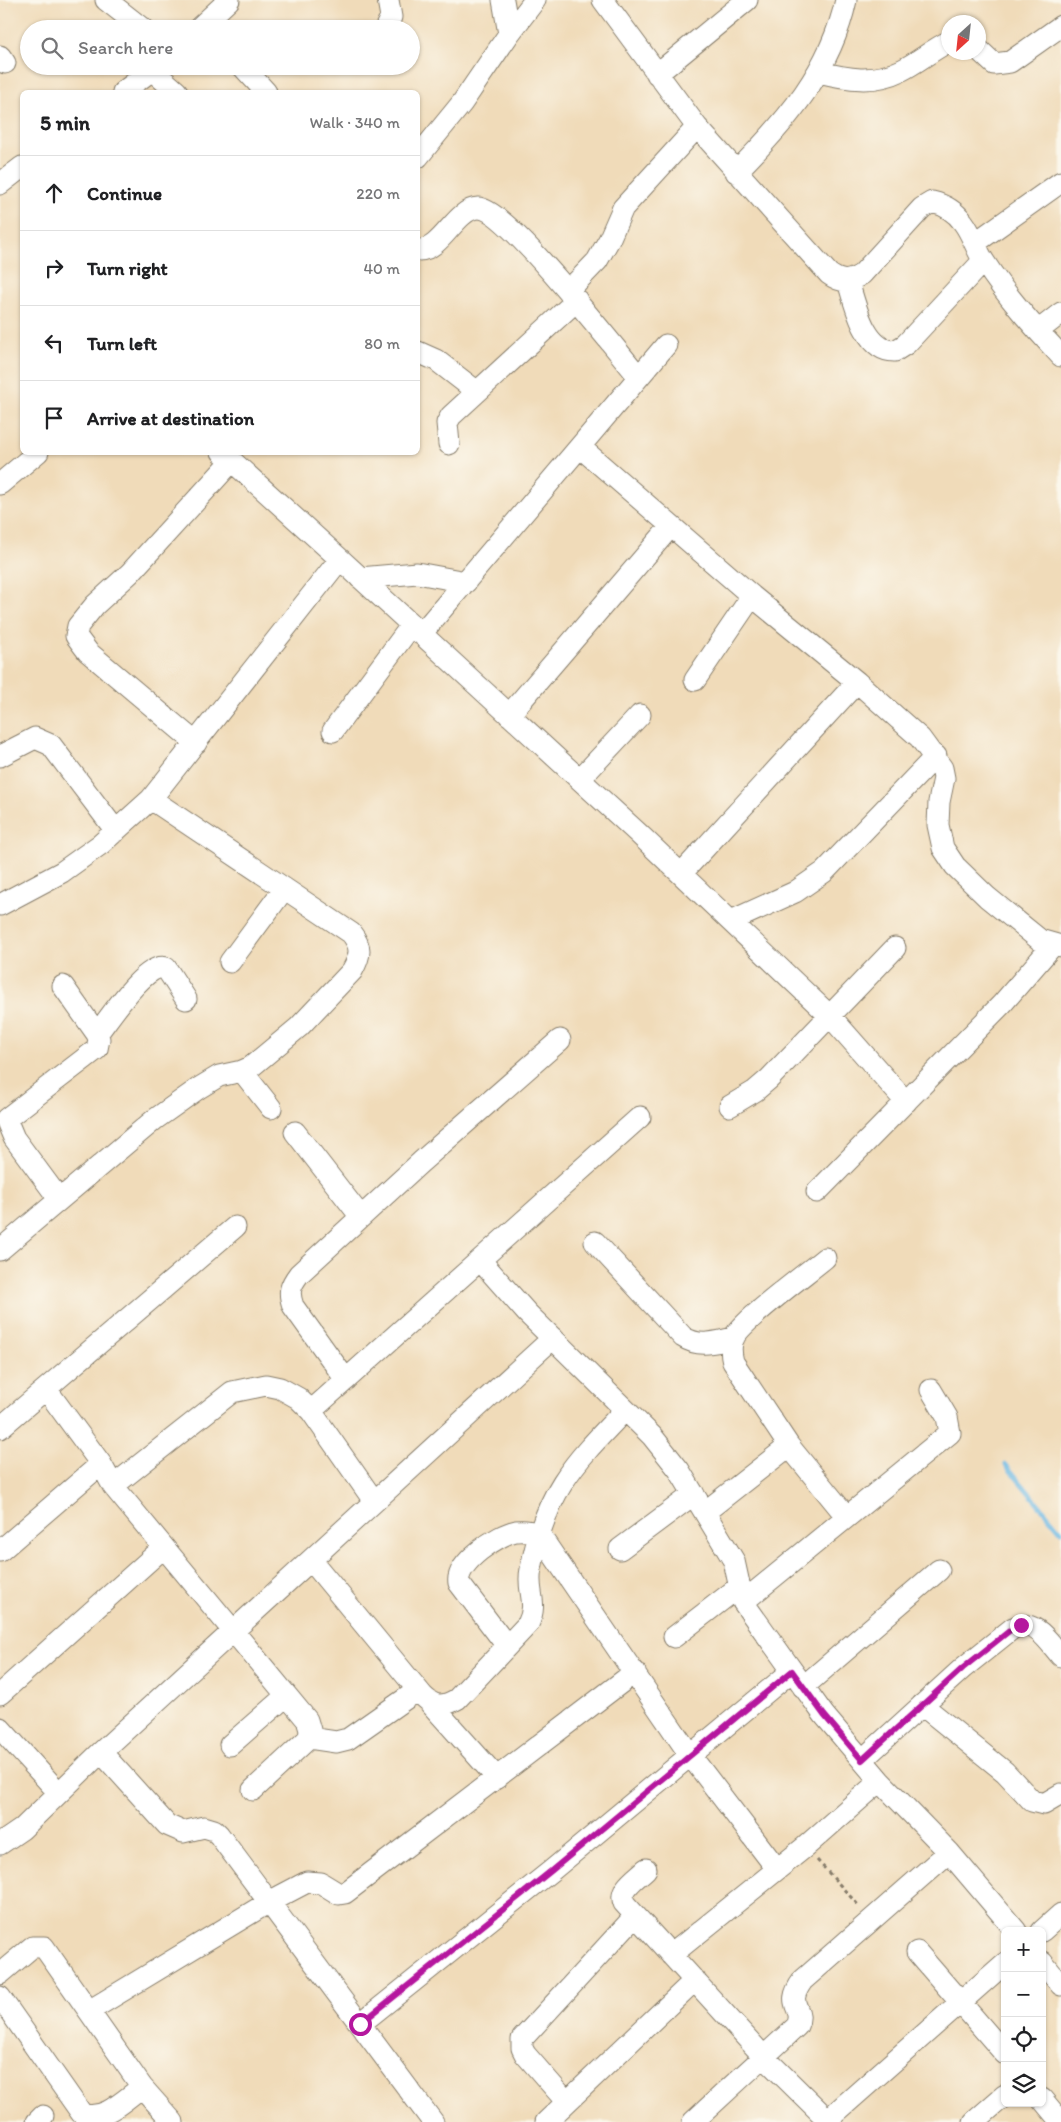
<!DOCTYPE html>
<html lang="en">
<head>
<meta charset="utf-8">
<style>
	body { margin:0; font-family:Itim,sans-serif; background:#f2f2f2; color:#202124 }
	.controls { position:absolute; right:15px; bottom:15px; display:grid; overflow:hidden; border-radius:8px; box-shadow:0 1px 4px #0004 }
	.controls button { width:45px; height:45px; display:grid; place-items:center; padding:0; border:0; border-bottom:1px solid #e0e0e0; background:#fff; color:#202124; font:25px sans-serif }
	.compass { position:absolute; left:941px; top:15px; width:45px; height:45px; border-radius:50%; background:#fff; box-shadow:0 1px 4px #0004; rotate:207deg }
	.stop { position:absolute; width:15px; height:15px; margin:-11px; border:4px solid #b5179e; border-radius:50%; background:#fff }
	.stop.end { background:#b5179e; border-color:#fff; box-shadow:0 1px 5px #0008 }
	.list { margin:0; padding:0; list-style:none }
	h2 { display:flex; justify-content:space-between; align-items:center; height:65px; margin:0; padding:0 20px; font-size:21px }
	h2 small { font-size:16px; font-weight:400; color:#757577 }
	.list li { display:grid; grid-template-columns:32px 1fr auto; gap:15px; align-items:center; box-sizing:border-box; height:75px; padding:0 20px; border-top:1px solid #e0e0e0 }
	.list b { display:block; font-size:19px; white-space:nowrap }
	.list em { font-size:16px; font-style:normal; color:#757577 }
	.icon { flex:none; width:28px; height:28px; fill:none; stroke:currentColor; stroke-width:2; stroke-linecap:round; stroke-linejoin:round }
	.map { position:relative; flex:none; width:1061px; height:2122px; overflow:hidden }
	.search { position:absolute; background:#fff; box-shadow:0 1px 4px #0004; left:20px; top:20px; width:400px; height:55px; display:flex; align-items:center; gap:12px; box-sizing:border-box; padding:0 18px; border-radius:28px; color:#757577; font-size:19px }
	.panel { position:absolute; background:#fff; box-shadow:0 1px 4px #0004; left:20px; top:90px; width:400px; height:365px; border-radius:8px }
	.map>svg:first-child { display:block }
</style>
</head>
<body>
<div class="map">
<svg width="1061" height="2122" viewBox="0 0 1061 2122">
	<rect width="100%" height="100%" fill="#fbf7ec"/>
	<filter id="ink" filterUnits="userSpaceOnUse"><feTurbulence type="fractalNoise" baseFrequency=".02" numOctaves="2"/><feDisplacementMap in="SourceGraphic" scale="10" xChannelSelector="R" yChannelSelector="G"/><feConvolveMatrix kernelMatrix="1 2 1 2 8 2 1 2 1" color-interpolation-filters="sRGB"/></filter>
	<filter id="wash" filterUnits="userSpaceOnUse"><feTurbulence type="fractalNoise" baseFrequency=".0096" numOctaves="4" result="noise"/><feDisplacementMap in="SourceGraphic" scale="20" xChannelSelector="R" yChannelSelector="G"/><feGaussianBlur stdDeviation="1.12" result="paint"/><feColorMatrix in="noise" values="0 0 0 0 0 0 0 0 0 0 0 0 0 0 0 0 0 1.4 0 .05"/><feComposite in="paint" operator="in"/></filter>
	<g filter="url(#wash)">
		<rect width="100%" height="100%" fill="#f0dbb9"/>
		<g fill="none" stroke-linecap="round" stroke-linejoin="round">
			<!-- stream -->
			<path stroke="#69b7e3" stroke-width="5" d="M1006,1465L1061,1531"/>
		</g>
	</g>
	<g filter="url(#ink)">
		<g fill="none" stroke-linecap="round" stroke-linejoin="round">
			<defs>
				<path id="minor" d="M106,0L143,29
					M603,0L697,127L829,274C841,283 850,282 862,274L922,208L932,202C945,205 955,211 963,222C973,235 976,250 985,263C1007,297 1034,327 1061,356
					M198,29L229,0
					M385,29L391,17L388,0
					M509,34L535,0
					M978,49L994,64L1010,62L1061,26
					M0,56L5,63
					M242,66L266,92
					M152,70L177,92
					M819,72C847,79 874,84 902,70C918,62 932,50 948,42
					M657,74L747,0
					M123,92L157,66
					M418,157L462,103L509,34L503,0
					M736,172C786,122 831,70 846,0
					M0,184L22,167
					M975,243L1061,182
					M418,250C442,251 455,209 478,208C505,207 617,351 639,377
					M848,281C855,304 865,352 895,351L906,344L983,261
					M569,290L597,261L609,240L623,208L697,127
					M1038,331L1061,313
					M418,352L436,360L476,391
					M449,444L447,423L451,416L577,300
					M580,447L752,596L857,682L920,738L942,768L944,778L939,802L938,825L943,848L955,866L987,897L1040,940L1061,946
					M222,452L340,559
					M0,484L38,452
					M360,578L417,573L466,582
					M421,634L666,345
					M695,680L752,596
					M509,715L671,526
					M333,731L411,626
					M196,743L88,652L76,636L78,626L95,605L130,573L232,461
					M0,756L35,738L51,745L116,831
					M580,779L640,715
					M681,874L857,682
					M0,905L62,872L101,844L151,799L340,559L639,834L831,1017L906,1102
					M731,921L795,892L824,872L936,756
					M230,962L284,889
					M97,1034C108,1020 148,959 166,968L186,999
					M242,1071L271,1108
					M730,1106L755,1091L769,1079L895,948
					M295,1132L361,1217
					M817,1192L1002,1004L1053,945
					M59,1199L14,1138L6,1119L97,1049L99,1039L97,1034L63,986
					M595,1242L683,1337C700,1348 715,1342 734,1338
					M0,1250L154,1120L199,1088L219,1076L242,1071L251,1067L299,1027L352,971C361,955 362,947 351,933L151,799
					M825,1258C806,1274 741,1321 733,1339C730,1347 731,1354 733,1362L789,1446L847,1517L743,1602L824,1715L880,1781L949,1852L1016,1931
					M480,1260L527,1313L652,1436L679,1470L734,1561L743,1602
					M346,1380L293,1306C288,1292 290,1286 299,1274L421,1162L560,1040
					M46,1389L101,1464L113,1486L307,1720L310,1730L309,1738L253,1790
					M311,1411L640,1117
					M0,1428L235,1227
					M113,1486L232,1392L266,1385L280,1388L298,1398L311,1411L374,1501
					M705,1512L789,1446
					M847,1517L950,1433L947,1417L931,1390
					M620,1549L694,1494
					M0,1551L101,1464
					M311,1560L423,1696C435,1708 443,1707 457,1699L528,1624C539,1602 526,1591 531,1569C545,1492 573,1464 625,1410
					M674,1637L740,1586
					M507,1646L459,1583C455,1563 499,1534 516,1531C524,1530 531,1531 539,1534L690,1755L777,1869
					M803,1687L939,1570
					M0,1694L163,1548
					M430,1703L497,1778
					M922,1705L1005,1772L1032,1801L1044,1804L1061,1794
					M0,1728L59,1793
					M309,1738L336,1742L348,1739L418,1690
					M230,1745L286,1696
					M101,1752L167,1825L183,1832L204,1827L214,1830L219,1835L433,2122
					M862,1760L963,1668L1013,1628C1035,1618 1048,1641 1061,1656
					M0,1844L22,1829L98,1755L553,1338
					M646,1869C637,1878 618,1889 624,1903L765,2058L828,2120
					M1042,1931L1061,1914
					M917,1952L1005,2054
					M671,1955L805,1847L880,1781
					M1042,1962L1061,1985
					M0,1974L32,1947H44L142,2087L173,2122
					M0,1997L82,2114C104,2122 125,2099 142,2087
					M89,2011L269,1902L307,1882L321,1883L339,1894L345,1893L635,1672
					M360,2024L551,1871L792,1671
					M1042,2099L1061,2122
					M566,2101L525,2054L522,2048V2039L635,1916
					M37,2122L43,2116
					M546,2122L695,1980
					M693,2122L797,2026C806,2006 783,2007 803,1980L949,1852
					M825,2122L1005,1963
					M974,2122L1005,2095"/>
			</defs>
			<!-- minor casing -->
			<use href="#minor" stroke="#867c6a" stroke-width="23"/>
			<!-- path -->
			<path stroke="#867c6a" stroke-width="3" stroke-dasharray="4 4" stroke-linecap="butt" d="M817,1860L860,1907"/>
			<!-- minor -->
			<use href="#minor" stroke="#fff" stroke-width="21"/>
		</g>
	</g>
	<g fill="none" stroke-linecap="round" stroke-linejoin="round" filter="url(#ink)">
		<!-- route -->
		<path stroke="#b5179e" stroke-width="6" d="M360,2024L551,1871L792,1671L824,1715L862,1760L963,1668L1013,1628L1021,1625"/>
	</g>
</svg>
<div class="controls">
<button>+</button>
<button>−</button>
<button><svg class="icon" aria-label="locate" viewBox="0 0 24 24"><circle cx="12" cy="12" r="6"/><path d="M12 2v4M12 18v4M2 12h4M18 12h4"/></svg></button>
<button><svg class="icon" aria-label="layers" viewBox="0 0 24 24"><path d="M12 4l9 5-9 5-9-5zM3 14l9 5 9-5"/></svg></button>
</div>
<svg class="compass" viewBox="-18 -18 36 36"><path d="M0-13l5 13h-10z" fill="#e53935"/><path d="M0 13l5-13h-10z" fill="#757577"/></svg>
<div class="stop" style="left:360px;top:2024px"></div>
<div class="stop end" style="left:1021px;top:1625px"></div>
<div class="search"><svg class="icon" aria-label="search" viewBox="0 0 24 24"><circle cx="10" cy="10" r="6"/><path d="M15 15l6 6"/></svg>Search here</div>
<section class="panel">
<h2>5 min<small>Walk · 340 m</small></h2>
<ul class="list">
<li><svg class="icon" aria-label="ahead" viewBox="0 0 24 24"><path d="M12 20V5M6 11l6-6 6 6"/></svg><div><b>Continue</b></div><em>220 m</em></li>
<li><svg class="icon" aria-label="right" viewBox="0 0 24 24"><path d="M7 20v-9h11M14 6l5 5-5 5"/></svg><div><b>Turn right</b></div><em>40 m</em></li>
<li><svg class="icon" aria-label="left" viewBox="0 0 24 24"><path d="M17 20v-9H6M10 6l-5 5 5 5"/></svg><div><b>Turn left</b></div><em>80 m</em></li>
<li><svg class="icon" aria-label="arrive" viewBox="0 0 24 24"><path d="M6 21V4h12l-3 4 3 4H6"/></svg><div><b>Arrive at destination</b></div></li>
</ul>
</section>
</div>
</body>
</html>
